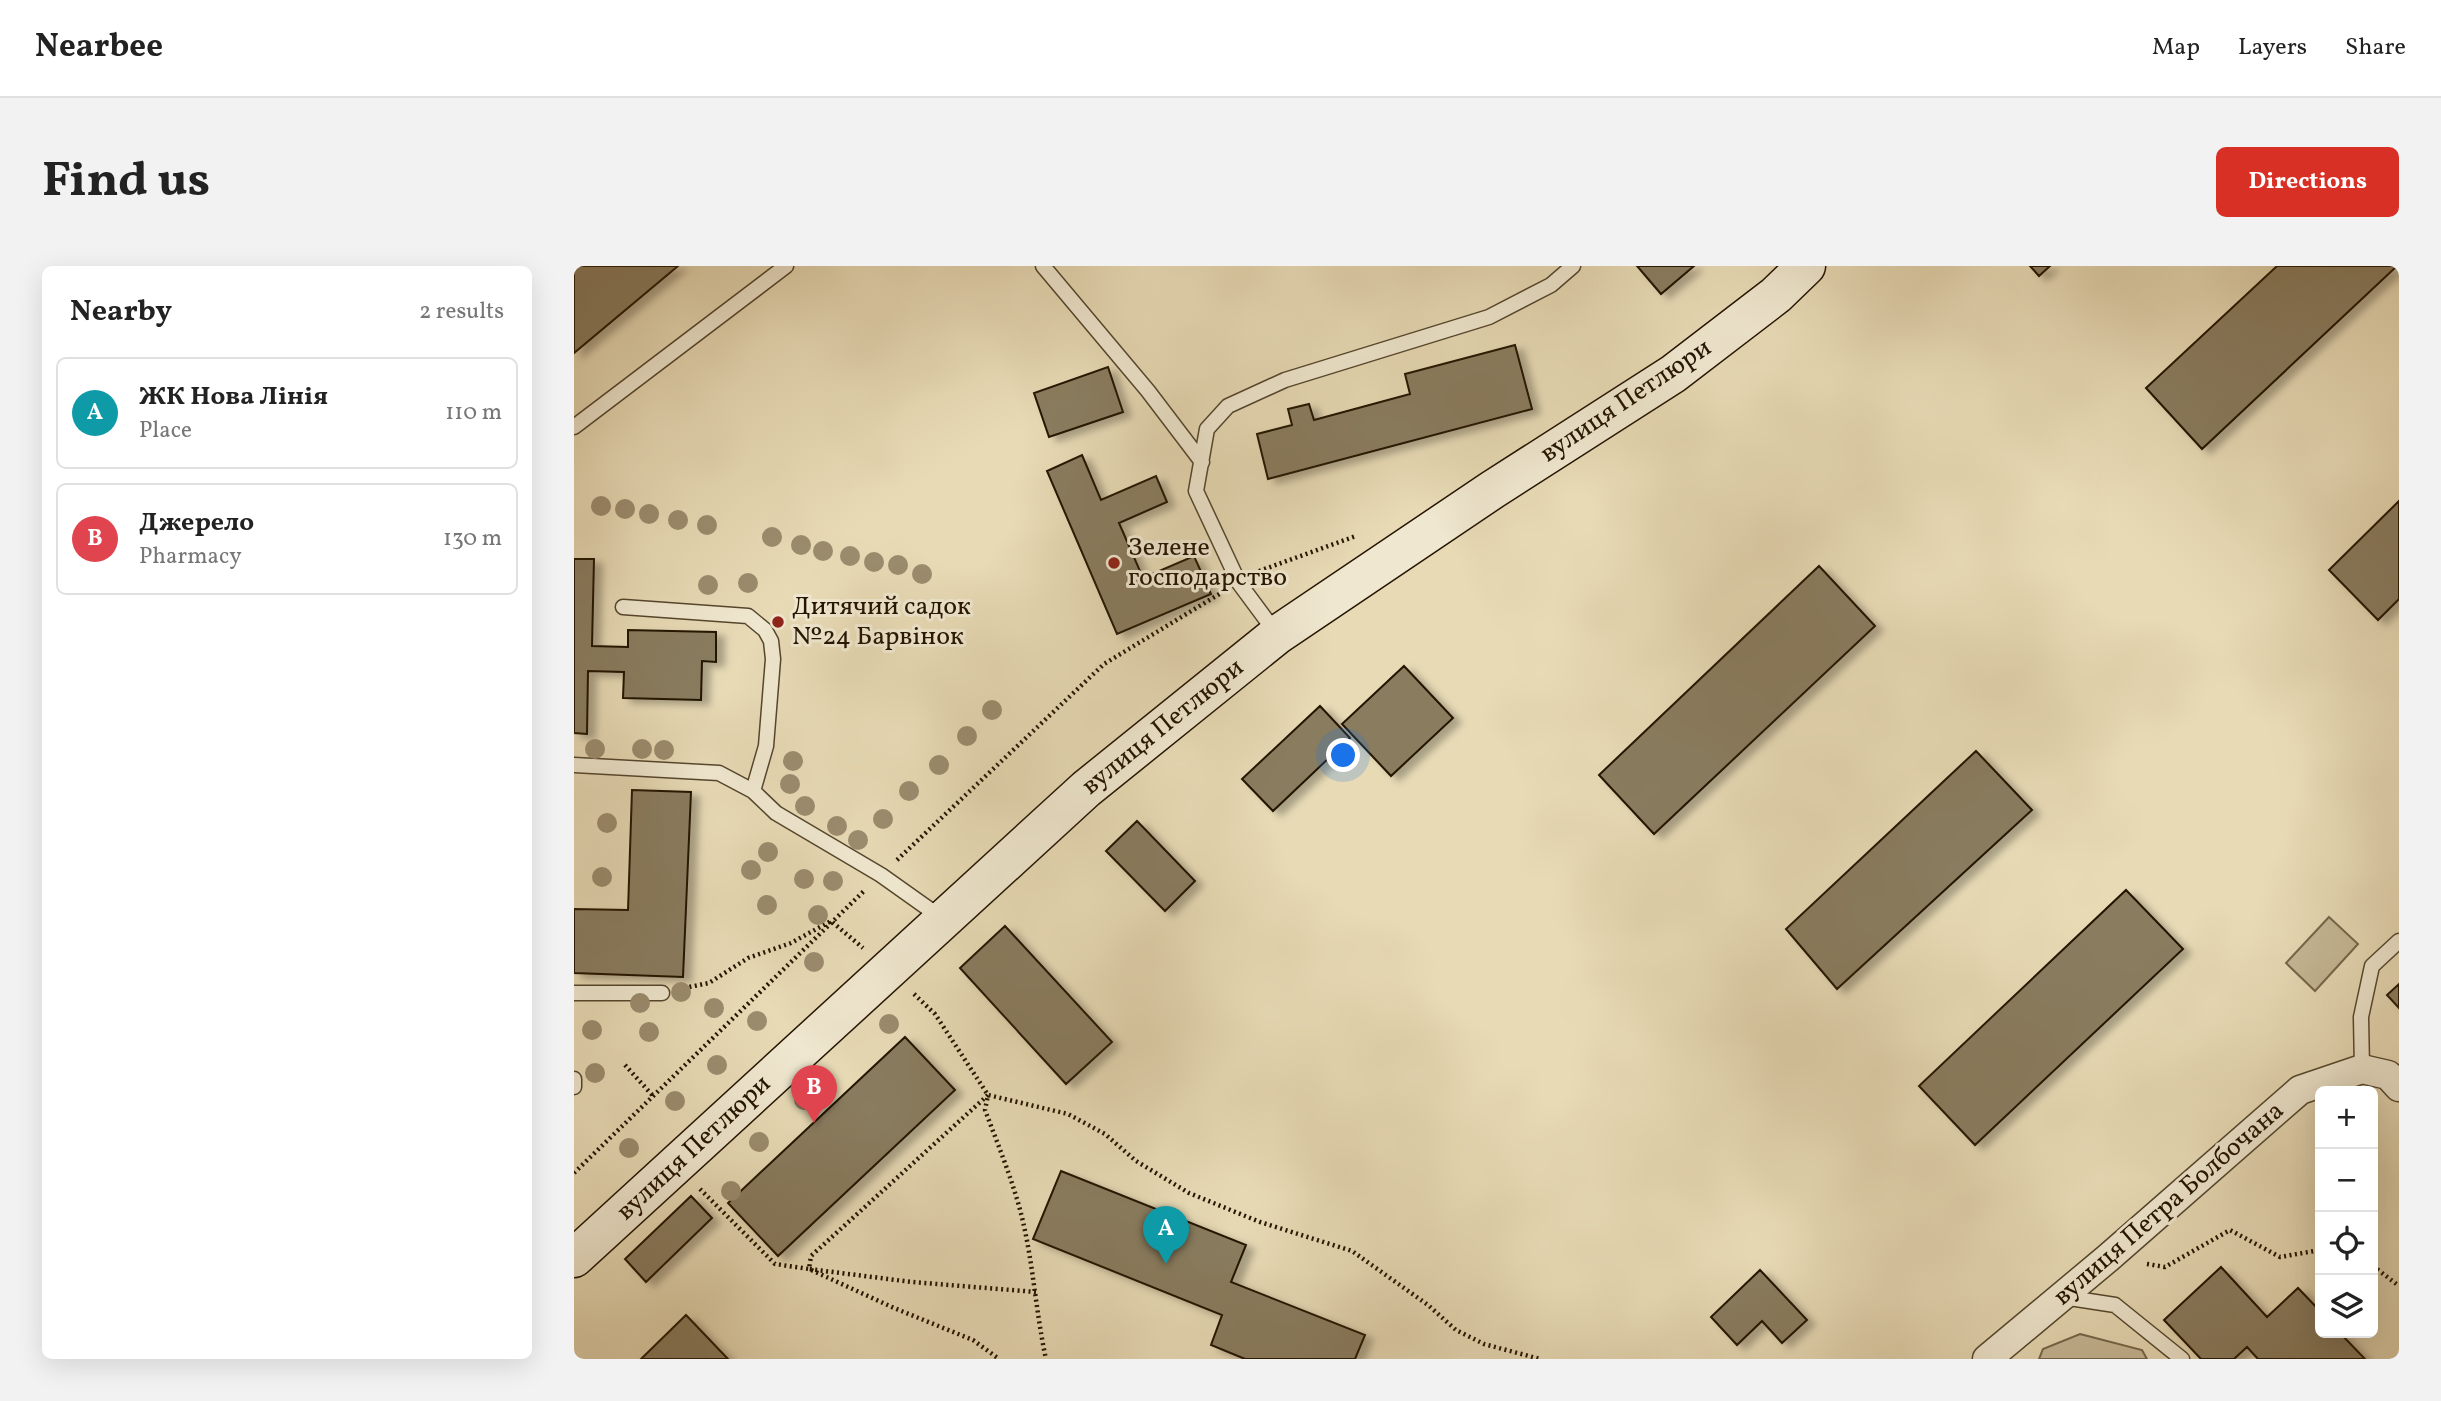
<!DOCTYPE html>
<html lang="en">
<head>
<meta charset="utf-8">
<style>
	body { margin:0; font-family:Vollkorn,serif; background:#f2f2f2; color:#222 }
	.controls { position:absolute; right:21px; bottom:21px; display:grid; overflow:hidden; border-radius:10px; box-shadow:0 7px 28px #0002 }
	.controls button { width:63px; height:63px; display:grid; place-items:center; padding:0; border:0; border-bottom:2px solid #e0e0e0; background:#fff; color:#222; font:35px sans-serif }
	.you { position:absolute; left:770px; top:490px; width:24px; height:24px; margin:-18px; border:5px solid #fff; border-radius:50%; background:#1a73e8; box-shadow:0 0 0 10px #1a73e833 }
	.badge { display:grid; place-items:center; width:46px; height:46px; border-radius:50%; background:#d93025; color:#fff; font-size:23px; font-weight:700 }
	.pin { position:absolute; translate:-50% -58px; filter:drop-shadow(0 2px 4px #0008) }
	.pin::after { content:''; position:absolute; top:37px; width:24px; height:21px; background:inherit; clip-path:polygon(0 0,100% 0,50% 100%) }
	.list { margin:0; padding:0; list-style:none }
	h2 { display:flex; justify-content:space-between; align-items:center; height:91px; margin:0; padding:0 28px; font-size:30px }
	h2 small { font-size:23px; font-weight:400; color:#767676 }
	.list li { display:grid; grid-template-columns:46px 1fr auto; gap:21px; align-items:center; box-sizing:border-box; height:112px; margin:0 14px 14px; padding:0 14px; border:2px solid #e0e0e0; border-radius:10px }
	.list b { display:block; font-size:26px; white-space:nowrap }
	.list p { margin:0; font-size:23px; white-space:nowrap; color:#767676 }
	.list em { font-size:23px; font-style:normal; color:#767676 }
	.icon { flex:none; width:38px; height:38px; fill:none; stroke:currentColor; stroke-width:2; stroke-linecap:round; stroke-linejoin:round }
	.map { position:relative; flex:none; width:1825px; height:1093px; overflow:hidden; border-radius:10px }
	header { display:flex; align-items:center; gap:42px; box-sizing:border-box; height:98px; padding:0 35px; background:#fff; border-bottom:2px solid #e0e0e0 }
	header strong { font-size:33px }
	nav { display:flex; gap:38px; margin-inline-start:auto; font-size:24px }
	.intro { display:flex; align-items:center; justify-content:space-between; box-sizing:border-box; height:168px; padding:0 42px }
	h1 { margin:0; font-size:49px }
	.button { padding:18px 32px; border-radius:10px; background:#d93025; color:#fff; font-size:24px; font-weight:700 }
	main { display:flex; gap:42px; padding:0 42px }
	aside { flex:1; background:#fff; border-radius:10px; box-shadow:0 7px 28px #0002 }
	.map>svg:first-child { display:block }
</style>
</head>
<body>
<header>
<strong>Nearbee</strong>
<nav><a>Map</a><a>Layers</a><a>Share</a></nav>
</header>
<div class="intro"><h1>Find us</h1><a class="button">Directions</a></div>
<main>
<aside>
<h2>Nearby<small>2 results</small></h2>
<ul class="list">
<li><span class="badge" style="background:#0f9aa8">A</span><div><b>ЖК Нова Лінія</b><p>Place</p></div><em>110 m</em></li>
<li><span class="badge" style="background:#e0444e">B</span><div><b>Джерело</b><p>Pharmacy</p></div><em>130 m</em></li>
</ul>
</aside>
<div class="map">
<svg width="1825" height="1093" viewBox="0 0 1825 1093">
	<defs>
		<filter id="shadow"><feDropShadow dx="8" dy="4.5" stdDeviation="3.5" flood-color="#0004"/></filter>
	</defs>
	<rect width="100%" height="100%" fill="#e7dab5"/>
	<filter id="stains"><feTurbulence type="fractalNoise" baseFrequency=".00286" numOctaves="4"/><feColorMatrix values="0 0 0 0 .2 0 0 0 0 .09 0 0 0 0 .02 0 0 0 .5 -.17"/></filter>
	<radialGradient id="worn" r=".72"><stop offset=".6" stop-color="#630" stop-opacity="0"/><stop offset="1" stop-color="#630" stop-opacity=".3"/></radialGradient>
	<!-- green -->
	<path fill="#c6b896" stroke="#75664b" stroke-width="2" d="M1755,651L1784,678L1741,725L1712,697Z
		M1506,1068L1568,1084L1573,1093H1465L1469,1083Z"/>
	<!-- building -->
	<path fill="#897b5e" stroke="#241400" stroke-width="2" filter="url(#shadow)" d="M0,0H104L0,87Z
		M1063,0H1120L1087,28Z
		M1456,0H1476L1465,10Z
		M1703,0H1823L1628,183L1572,122Z
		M941,79L958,143L694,213L683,168L718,159L714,143L735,138L740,154L836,128L831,108Z
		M534,101L549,146L475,171L460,127Z
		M508,189L527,234L582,210L593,236L545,257L569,312L620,290L637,328L543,368L473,205Z
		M1825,235V333L1804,354L1755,304Z
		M0,293H20L18,380L54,381V364L142,366V396L128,395L127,434L49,432L50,406L14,405L13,468L0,467Z
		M1245,300L1301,360L1080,568L1025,509Z
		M830,400L879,452L817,510L768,458Z
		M746,440L776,472L699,545L668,513Z
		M1402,485L1458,544L1263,723L1212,663Z
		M58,524L117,526L109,711L0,707V643L54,644Z
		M563,555L621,615L591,645L532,585Z
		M1552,624L1609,683L1401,879L1345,820Z
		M431,660L538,776L492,818L386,702Z
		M1825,718V742L1813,729Z
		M331,771L381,824L204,990L154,937Z
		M487,905L672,979L657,1016L791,1069L781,1093H671L637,1079L648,1049L459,973Z
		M117,930L138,952L72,1016L51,993Z
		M1647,1001L1693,1051L1724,1022L1746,1045V1067H1766L1791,1093H1684L1673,1081L1660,1093H1627L1590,1054Z
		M1186,1004L1233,1054L1208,1077L1188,1055L1163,1079L1137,1051Z
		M112,1049L154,1093H67Z"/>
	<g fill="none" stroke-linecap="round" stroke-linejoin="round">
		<defs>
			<path id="lane" d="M469,0L574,125L628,196
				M0,161L212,0
				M49,341L174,350L191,364L197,375L199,393L192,480L179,525
				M702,367L665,317L622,225L633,163L654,140L711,114L915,51L977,19L999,0
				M0,499L145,507L179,525L202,547L307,609L369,653
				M0,727H88
				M1788,803L1787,751L1798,700L1825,675
				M0,813V821
				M1489,1031L1541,1039L1608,1093"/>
			<path id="street" d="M1413,1093L1534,992L1726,824L1788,803L1814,809L1825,821"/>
			<path id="secondary" d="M0,992L512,523L703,369L918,224L1099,108L1202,29L1232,0"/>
		</defs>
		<!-- lane casing -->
		<use href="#lane" stroke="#55462d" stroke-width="17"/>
		<!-- street casing -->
		<use href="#street" stroke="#55462d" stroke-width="31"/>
		<!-- secondary casing -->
		<use href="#secondary" stroke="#241400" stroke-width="41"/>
		<!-- path -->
		<path stroke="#241400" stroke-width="4.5" stroke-dasharray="2 3.5" stroke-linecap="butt" d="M685,305L782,270
			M323,594L530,398L647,327
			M110,722L135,717L174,692L217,677L257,655L289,682
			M340,728L361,748L414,829L494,848L531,868L562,895L615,927L686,956L778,985L854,1039L882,1064L910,1078L966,1093
			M51,799L80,831
			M0,907L291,624
			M126,923L201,998L235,1003L320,1042L399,1074L425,1093
			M1573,998L1591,1001L1656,964L1706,991L1746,984
			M1799,1000L1825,1020
			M462,1026L338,1016L235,1003L237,990L414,829L411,844C423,876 436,908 445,940C459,990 461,1043 472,1093"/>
		<!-- lane -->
		<use href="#lane" stroke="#efe7cf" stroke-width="14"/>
		<!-- street -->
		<use href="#street" stroke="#efe7cf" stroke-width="28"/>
		<!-- secondary -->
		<use href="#secondary" stroke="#efe7cf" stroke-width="38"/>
	</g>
	<!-- trees -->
	<g fill="#9b8c6e">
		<circle cx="27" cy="240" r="10"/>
		<circle cx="51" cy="243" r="10"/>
		<circle cx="75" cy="248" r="10"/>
		<circle cx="104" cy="254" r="10"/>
		<circle cx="133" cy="259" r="10"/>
		<circle cx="198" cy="271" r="10"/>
		<circle cx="227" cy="279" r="10"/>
		<circle cx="249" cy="285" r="10"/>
		<circle cx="276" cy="290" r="10"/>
		<circle cx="300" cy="296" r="10"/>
		<circle cx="324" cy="299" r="10"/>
		<circle cx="348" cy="308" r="10"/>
		<circle cx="174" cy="317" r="10"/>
		<circle cx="134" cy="319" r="10"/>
		<circle cx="418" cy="444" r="10"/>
		<circle cx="393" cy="470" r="10"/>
		<circle cx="21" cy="483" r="10"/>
		<circle cx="68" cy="483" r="10"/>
		<circle cx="90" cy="484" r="10"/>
		<circle cx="219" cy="495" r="10"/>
		<circle cx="365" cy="499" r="10"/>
		<circle cx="216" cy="518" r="10"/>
		<circle cx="335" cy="525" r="10"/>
		<circle cx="231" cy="540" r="10"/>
		<circle cx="309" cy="553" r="10"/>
		<circle cx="33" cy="557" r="10"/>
		<circle cx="263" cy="560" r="10"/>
		<circle cx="284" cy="574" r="10"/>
		<circle cx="194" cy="586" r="10"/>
		<circle cx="177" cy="604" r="10"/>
		<circle cx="28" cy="611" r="10"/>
		<circle cx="230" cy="613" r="10"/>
		<circle cx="259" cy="615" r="10"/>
		<circle cx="193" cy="639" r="10"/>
		<circle cx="244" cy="649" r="10"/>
		<circle cx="240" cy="696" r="10"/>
		<circle cx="107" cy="726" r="10"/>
		<circle cx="66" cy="737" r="10"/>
		<circle cx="140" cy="742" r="10"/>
		<circle cx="183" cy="755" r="10"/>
		<circle cx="315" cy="758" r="10"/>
		<circle cx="18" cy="764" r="10"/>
		<circle cx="75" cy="766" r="10"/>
		<circle cx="143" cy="799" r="10"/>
		<circle cx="21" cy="807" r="10"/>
		<circle cx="250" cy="817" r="10"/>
		<circle cx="230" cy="834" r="10"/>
		<circle cx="101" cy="835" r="10"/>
		<circle cx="185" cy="876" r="10"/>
		<circle cx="55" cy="882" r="10"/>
		<circle cx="157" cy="925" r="10"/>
	</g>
	<!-- markers -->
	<g fill="#8f2418" stroke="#efe7cf" stroke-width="2.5">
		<circle cx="540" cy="297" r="7"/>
		<circle cx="204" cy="356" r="7"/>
	</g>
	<g text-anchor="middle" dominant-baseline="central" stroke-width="6" stroke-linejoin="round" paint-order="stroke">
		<!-- street labels -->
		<g font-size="26" fill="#241400" stroke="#efe7cf">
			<text transform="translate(1052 135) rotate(-34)">вулиця Петлюри</text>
			<text transform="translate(589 461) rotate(-39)">вулиця Петлюри</text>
			<text transform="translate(120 882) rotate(-43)">вулиця Петлюри</text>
			<text transform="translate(1595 938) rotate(-41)">вулиця Петра Болбочана</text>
		</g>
		<!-- poi labels -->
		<g font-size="26" fill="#241400" stroke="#efe7cf" text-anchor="start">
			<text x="554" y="282">Зелене<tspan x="554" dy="30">господарство</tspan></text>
			<text x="218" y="341">Дитячий садок<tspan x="218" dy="30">№24 Барвінок</tspan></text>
		</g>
	</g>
	<rect width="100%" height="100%" filter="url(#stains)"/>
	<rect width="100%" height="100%" fill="url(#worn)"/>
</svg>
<div class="controls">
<button>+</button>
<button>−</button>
<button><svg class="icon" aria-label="locate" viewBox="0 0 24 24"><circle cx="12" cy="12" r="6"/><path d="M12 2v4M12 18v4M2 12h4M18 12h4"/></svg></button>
<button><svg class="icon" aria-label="layers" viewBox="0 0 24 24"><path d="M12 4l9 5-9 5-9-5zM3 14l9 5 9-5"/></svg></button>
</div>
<div class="you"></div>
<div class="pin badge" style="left:592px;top:998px;background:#0f9aa8">A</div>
<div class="pin badge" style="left:240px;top:857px;background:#e0444e">B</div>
</div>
</main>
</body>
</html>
